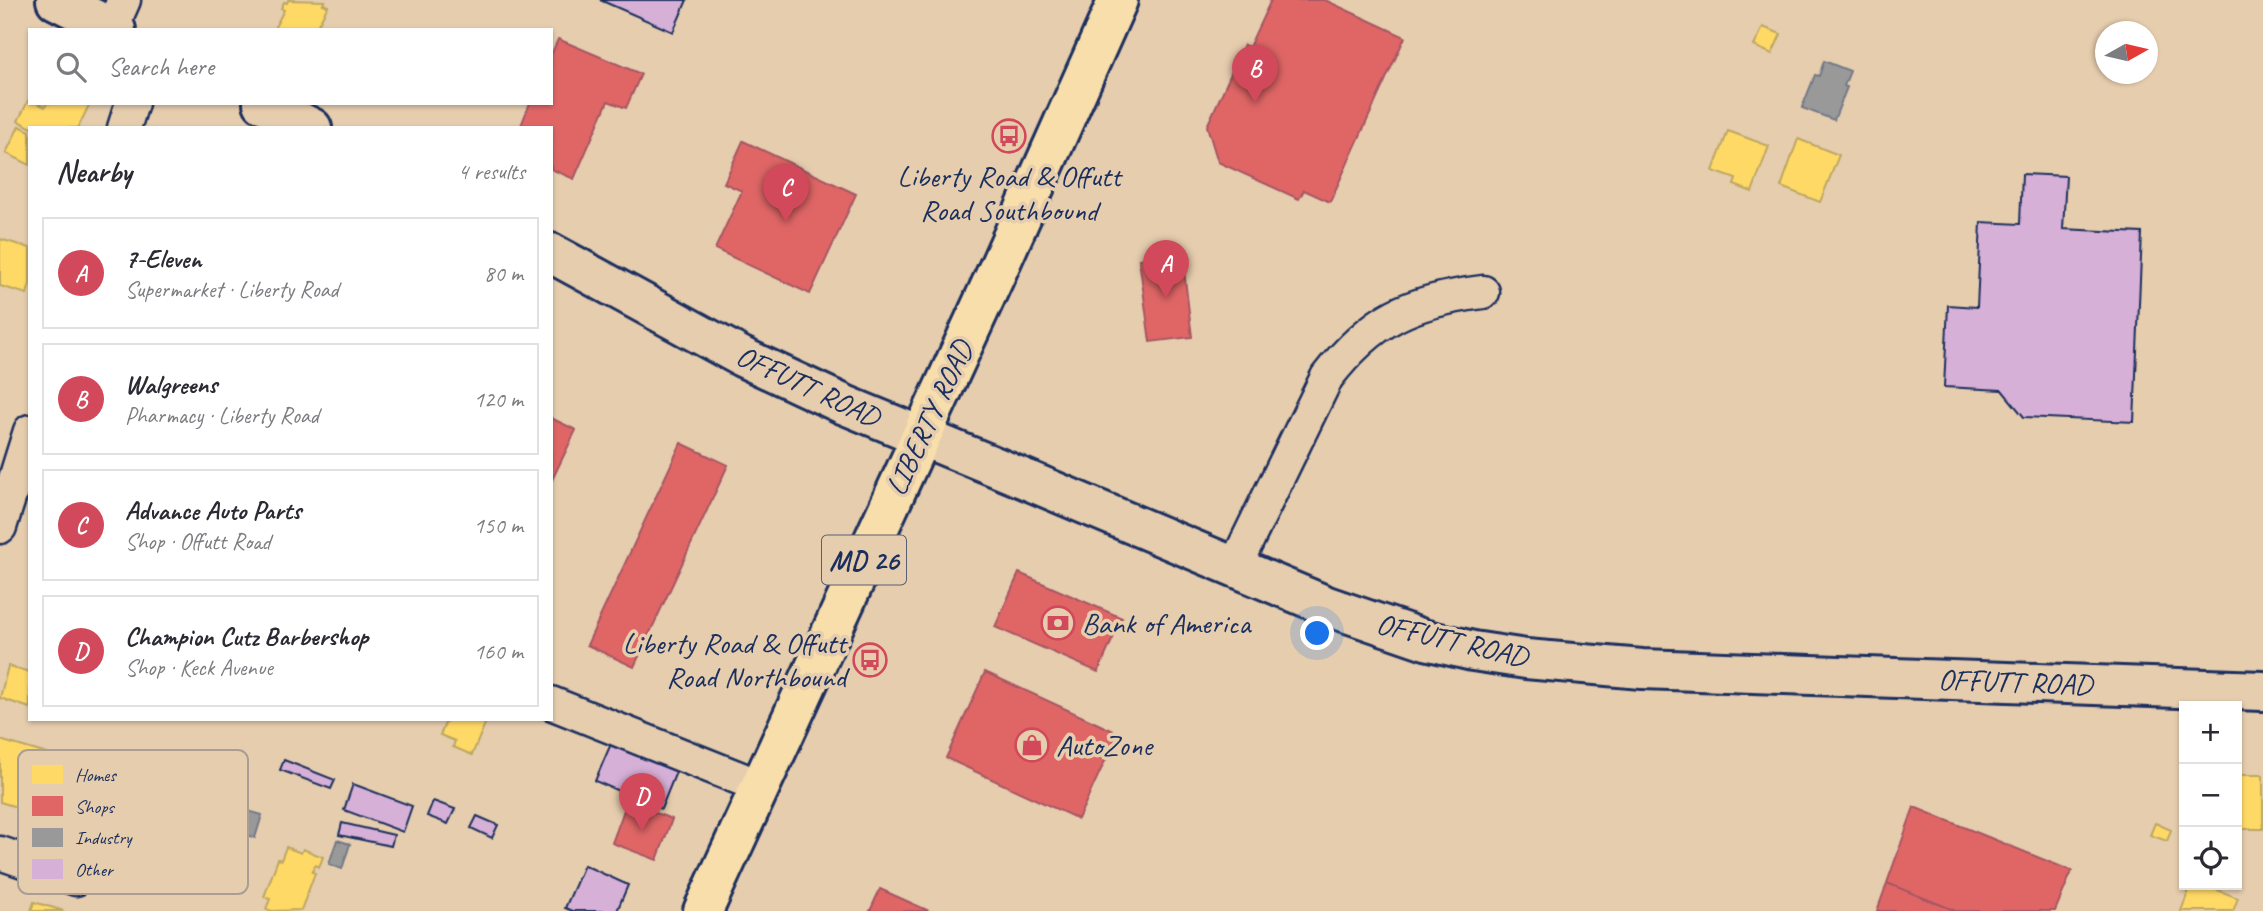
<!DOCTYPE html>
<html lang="en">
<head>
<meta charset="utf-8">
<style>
	body { margin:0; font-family:Caveat,sans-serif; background:#f2f2f3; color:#2b2b33 }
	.controls { position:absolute; right:21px; bottom:21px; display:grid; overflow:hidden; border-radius:0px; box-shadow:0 2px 5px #0004 }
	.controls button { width:63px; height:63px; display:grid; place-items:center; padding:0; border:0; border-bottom:2px solid #e1e1e2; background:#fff; color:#2b2b33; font:35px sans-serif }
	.compass { position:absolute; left:2095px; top:21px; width:63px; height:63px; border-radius:50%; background:#fff; box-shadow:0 2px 5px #0004; rotate:82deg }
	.you { position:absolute; left:1318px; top:634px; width:24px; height:24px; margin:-18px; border:5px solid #fff; border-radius:50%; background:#1a73e8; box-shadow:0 0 0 10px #1a73e833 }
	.badge { display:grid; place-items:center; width:46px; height:46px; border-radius:50%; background:#d1495b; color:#fff; font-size:23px; font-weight:700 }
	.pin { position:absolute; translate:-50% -58px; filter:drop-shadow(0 2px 4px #0008) }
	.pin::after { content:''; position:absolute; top:37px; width:24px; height:21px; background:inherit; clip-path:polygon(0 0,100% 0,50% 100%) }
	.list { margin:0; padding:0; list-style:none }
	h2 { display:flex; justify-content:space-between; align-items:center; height:91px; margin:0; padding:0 28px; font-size:30px }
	h2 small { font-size:23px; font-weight:400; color:#7c7c81 }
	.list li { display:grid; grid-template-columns:46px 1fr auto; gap:21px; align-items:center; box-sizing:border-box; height:112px; margin:0 14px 14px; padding:0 14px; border:2px solid #e1e1e2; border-radius:0px }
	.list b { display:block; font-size:26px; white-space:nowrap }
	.list p { margin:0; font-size:23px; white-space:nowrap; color:#7c7c81 }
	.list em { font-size:23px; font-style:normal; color:#7c7c81 }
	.icon { flex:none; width:38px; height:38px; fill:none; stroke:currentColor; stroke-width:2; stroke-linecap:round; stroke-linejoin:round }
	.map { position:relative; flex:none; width:2263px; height:911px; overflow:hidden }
	.search { position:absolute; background:#fff; box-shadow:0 2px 5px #0004; left:28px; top:28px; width:525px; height:77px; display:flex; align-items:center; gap:18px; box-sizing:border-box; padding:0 24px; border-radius:0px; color:#7c7c81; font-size:26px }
	.panel { position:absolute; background:#fff; box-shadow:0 2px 5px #0004; left:28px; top:126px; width:525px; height:595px; border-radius:0px }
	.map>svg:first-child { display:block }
</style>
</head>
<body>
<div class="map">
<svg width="2263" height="911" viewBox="0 0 2263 911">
	<rect width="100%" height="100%" fill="#e6cdae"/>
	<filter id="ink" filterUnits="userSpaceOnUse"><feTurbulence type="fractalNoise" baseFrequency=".0143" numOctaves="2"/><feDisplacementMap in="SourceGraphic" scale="14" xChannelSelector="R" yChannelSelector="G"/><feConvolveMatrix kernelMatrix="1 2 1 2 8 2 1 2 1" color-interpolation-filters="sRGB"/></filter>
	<g filter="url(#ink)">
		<!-- homes -->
		<path fill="#ffd966" stroke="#bba664" stroke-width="2" d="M288,0L325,1L323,4L328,6L315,30H276L275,27L284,10L281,8L284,2L287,3Z
			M1763,27L1781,34L1772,54L1754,46Z
			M29,99L30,103H37L45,107L47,103H90L78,128H32L18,121Z
			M19,126L30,131V165L6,153Z
			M1728,131L1769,146L1752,192L1734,185L1736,179L1713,171Z
			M1798,139L1839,155L1820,202L1781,187Z
			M0,239L30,248V284L27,294L0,286Z
			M8,666L30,672V708L0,698Z
			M447,719H487L472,755L453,747L455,741L440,735Z
			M0,740L57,757L40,814L0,802Z
			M2237,775H2263V829H2237Z
			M2155,823L2171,830L2167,841L2150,835Z
			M286,847L301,853L303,849L323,857L319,867L315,865L312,872L315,873L301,910L272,911L266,909L270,899L264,897L278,859L281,860Z
			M2191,885H2205L2238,898L2233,911H2181Z
			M34,902L64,911H31Z"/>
		<!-- shops -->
		<path fill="#e06666" stroke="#a55664" stroke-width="2" d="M1271,0H1325L1405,37L1330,202L1304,190L1299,199L1218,162L1207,126L1244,45L1249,47Z
			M558,39L641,74L626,108L608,101L574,179L551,169V128H520L530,103H551V55Z
			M743,141L856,194L810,294L715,249L742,191L724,183Z
			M1182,254L1192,337L1150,342L1139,259Z
			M551,418L576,430L551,482Z
			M681,443L728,465L634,667L587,645Z
			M1019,573L1122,618L1098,672L995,627Z
			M985,672L1118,733L1078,819L946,758Z
			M627,802L672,819L657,860L612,843Z
			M1914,807L2072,871L2055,911H1956L1887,883Z
			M1887,883L1956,911H1877Z
			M880,889L929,911H870Z"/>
		<!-- industry -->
		<path fill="#999" stroke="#737987" stroke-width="2" d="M1824,61L1850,71L1844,86L1847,87L1834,120L1802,108L1815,75L1819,76Z
			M248,811L262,815L255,838L241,833Z
			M337,840L350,844L342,869L329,864Z"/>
		<!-- building -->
		<path fill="#d7b0d7" stroke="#1b2f5e" stroke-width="2" d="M600,0H687L673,32Z
			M2022,174L2066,176L2063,229L2142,233L2134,422L2024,417L2002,390L1944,387L1948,305L1977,307L1981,222L2020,224Z
			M613,739L678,767L661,809L595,781Z
			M284,760L335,780L331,789L280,770Z
			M353,784L412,806L403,832L344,810Z
			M433,801L455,809L448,824L427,816Z
			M477,816L498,825L492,838L471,828Z
			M342,823L394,835L391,846L339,835Z
			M584,865L628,885L617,911H572L565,908Z"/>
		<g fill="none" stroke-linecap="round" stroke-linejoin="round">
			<defs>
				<path id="minor" d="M112,27L124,0
					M124,128L132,103
					M0,527L30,431
					M1234,568L1327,377C1373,318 1410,301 1483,292
					M551,703L759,786
					M0,853L76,879"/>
				<path id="tertiary" d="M56,0L116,30
					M263,103L312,128
					M551,253L742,357L845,405L1025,479L1327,606L1426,640L1473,651L1526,659L1642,669L2263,691"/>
				<path id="primary" d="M703,911L994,278L1118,0"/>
			</defs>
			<!-- minor casing -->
			<use href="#minor" stroke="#1b2f5e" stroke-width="37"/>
			<!-- tertiary casing -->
			<use href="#tertiary" stroke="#1b2f5e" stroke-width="44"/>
			<!-- primary casing -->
			<use href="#primary" stroke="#1b2f5e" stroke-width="44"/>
			<!-- minor -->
			<use href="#minor" stroke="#e6cdae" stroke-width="32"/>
			<!-- tertiary -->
			<use href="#tertiary" stroke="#e6cdae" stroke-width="38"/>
			<!-- primary -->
			<use href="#primary" stroke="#f8deab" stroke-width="38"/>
		</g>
	</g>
	<!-- icons -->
	<defs>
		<symbol id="bus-ring" viewBox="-11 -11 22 22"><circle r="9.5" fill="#e6cdae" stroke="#d1495b" stroke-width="1.5"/><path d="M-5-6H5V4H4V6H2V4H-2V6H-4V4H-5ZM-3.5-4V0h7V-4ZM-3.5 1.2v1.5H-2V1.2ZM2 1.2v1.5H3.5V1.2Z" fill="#d1495b"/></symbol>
		<symbol id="bank-ring" viewBox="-11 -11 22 22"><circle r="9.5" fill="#e6cdae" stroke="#d1495b" stroke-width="1.5"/><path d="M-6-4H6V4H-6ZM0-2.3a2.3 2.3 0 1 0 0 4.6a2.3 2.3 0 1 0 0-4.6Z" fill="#d1495b"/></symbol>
		<symbol id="shop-ring" viewBox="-11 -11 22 22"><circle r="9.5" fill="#e6cdae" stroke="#d1495b" stroke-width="1.5"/><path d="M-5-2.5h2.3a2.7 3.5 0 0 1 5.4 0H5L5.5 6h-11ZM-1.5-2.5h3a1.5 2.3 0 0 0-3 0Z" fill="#d1495b"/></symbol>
	</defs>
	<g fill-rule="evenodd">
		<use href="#bus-ring" x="990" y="117" width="38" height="38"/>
		<use href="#bank-ring" x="1039" y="604" width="38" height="38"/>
		<use href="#bus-ring" x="851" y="641" width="38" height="38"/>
		<use href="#shop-ring" x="1013" y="726" width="38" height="38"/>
	</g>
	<g text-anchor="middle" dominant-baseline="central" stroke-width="7" stroke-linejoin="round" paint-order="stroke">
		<!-- shield labels -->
		<rect fill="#e6cdae" stroke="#585e76" stroke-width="2" x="822" y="535.5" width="84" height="49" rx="5"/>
		<g font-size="28" font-weight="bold" fill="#1b2f5e">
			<text x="864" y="560">MD 26</text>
		</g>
		<!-- poi labels -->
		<g font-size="30" fill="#1b2f5e" stroke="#e6cdae" text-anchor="start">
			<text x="1009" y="176" text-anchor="middle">Liberty Road &amp; Offutt<tspan x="1009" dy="34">Road Southbound</tspan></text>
			<text x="1082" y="623">Bank of America</text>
			<text x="846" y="643" text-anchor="end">Liberty Road &amp; Offutt<tspan x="846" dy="34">Road Northbound</tspan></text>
			<text x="1056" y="745">AutoZone</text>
		</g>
		<!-- street labels -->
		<g font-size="30" fill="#1b2f5e" stroke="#e6cdae">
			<text transform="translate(808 386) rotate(25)">OFFUTT ROAD</text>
			<text transform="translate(929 418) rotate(-65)">LIBERTY ROAD</text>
			<text transform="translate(1452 640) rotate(13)">OFFUTT ROAD</text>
			<text transform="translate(2015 682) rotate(2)">OFFUTT ROAD</text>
		</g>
	</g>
	<!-- legend -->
	<rect x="18" y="750" width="230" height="144" rx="10" fill="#e6cdae" stroke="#a99e96" stroke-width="2"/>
	<rect x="32" y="765" width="31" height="19" fill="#ffd966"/>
	<rect x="32" y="796" width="31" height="20" fill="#e06666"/>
	<rect x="32" y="828" width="31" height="19" fill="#999"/>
	<rect x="32" y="859" width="31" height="20" fill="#d7b0d7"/>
	<g font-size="19" fill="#1b2f5e">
		<text x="75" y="781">Homes</text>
		<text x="75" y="813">Shops</text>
		<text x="75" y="844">Industry</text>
		<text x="75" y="876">Other</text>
	</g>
</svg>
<div class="controls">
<button>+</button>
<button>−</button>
<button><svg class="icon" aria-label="locate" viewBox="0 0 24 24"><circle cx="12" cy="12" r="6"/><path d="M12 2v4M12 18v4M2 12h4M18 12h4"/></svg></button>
</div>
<svg class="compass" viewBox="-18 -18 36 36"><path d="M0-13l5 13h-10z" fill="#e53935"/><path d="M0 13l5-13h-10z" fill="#7c7c81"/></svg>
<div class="you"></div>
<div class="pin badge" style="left:1166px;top:298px">A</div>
<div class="pin badge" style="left:1255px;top:103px">B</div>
<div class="pin badge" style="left:786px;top:222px">C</div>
<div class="pin badge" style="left:642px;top:831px">D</div>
<div class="search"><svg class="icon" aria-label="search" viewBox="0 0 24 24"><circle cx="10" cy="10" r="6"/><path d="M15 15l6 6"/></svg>Search here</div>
<section class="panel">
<h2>Nearby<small>4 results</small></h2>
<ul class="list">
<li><span class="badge">A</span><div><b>7-Eleven</b><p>Supermarket · Liberty Road</p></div><em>80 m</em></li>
<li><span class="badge">B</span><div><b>Walgreens</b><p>Pharmacy · Liberty Road</p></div><em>120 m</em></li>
<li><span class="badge">C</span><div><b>Advance Auto Parts</b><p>Shop · Offutt Road</p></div><em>150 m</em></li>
<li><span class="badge">D</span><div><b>Champion Cutz Barbershop</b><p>Shop · Keck Avenue</p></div><em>160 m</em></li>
</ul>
</section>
</div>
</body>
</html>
